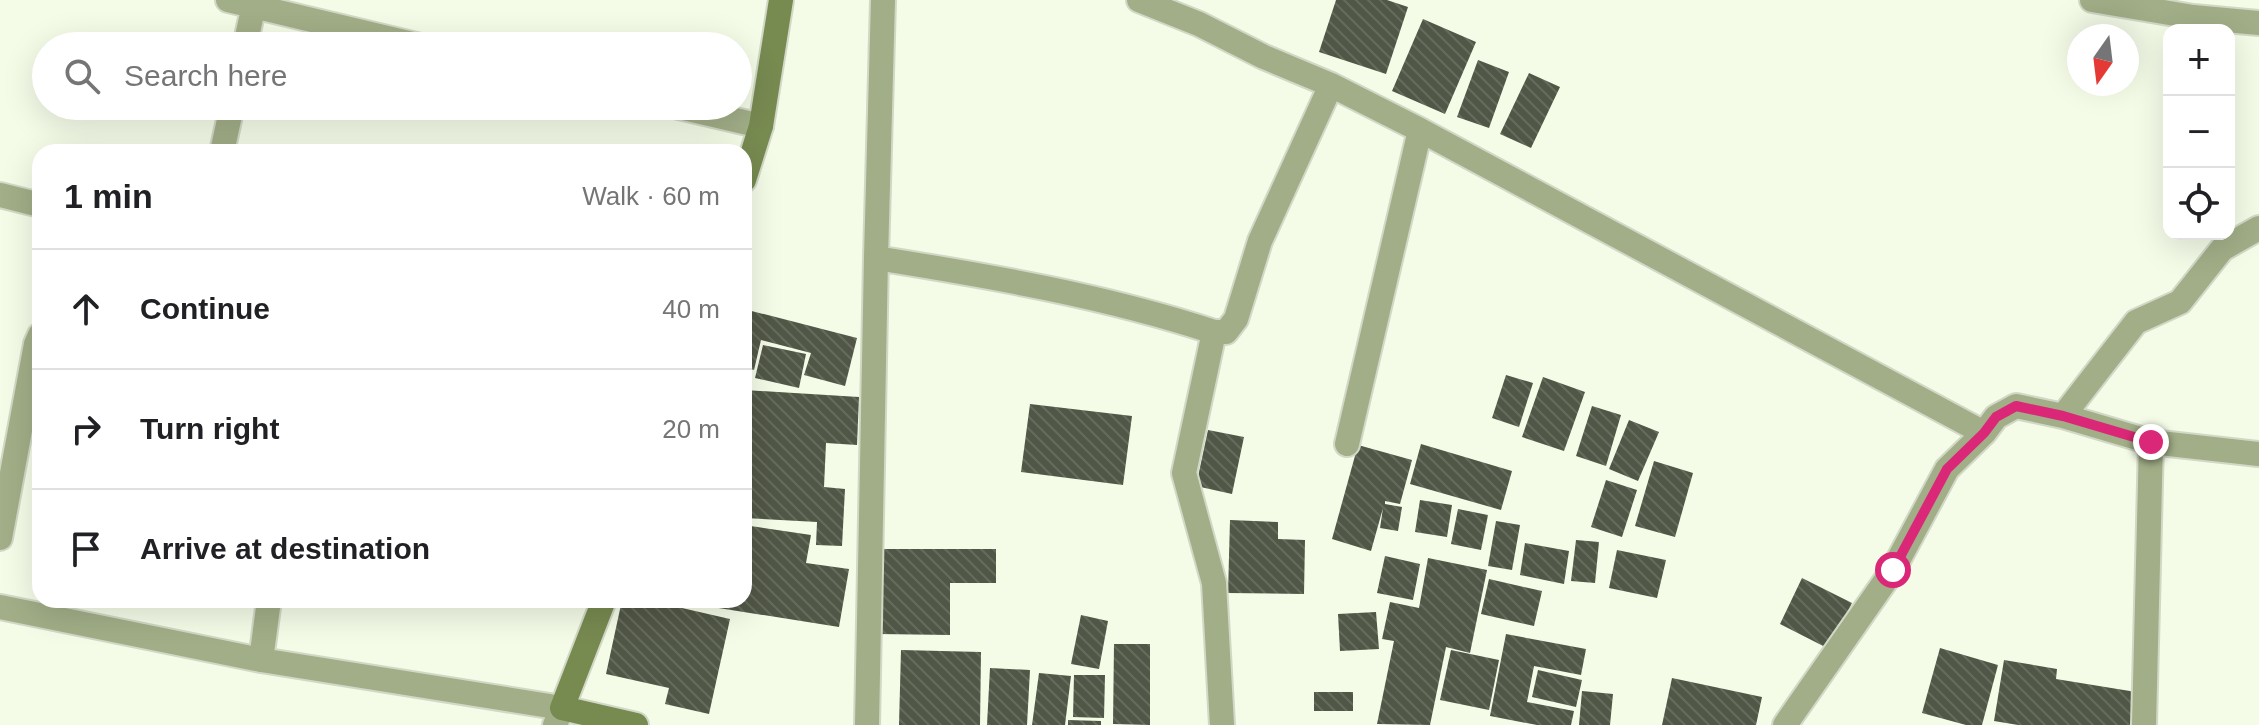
<!DOCTYPE html>
<html lang="en">
<head>
<meta charset="utf-8">
<style>
	body { margin:0; font-family:Arial,sans-serif; background:#f6f6f6; color:#202124 }
	.controls { position:absolute; right:24px; top:24px; display:grid; overflow:hidden; border-radius:16px; box-shadow:0 8px 32px #0002 }
	.controls button { width:72px; height:72px; display:grid; place-items:center; padding:0; border:0; border-bottom:2px solid #e0e0e0; background:#fff; color:#202124; font:40px sans-serif }
	.compass { position:absolute; left:2067px; top:24px; width:72px; height:72px; border-radius:50%; background:#fff; box-shadow:0 8px 32px #0002; rotate:194deg }
	.stop { position:absolute; width:24px; height:24px; margin:-18px; border:6px solid #db2777; border-radius:50%; background:#fff }
	.stop.end { background:#db2777; border-color:#fff; box-shadow:0 2px 8px #0008 }
	.list { margin:0; padding:0; list-style:none }
	h2 { display:flex; justify-content:space-between; align-items:center; height:104px; margin:0; padding:0 32px; font-size:34px }
	h2 small { font-size:26px; font-weight:400; color:#757577 }
	.list li { display:grid; grid-template-columns:52px 1fr auto; gap:24px; align-items:center; box-sizing:border-box; height:120px; padding:0 32px; border-top:2px solid #e0e0e0 }
	.list b { display:block; font-size:30px; white-space:nowrap }
	.list em { font-size:26px; font-style:normal; color:#757577 }
	.icon { flex:none; width:44px; height:44px; fill:none; stroke:currentColor; stroke-width:2; stroke-linecap:round; stroke-linejoin:round }
	.map { position:relative; flex:none; width:2259px; height:725px; overflow:hidden }
	.search { position:absolute; background:#fff; box-shadow:0 8px 32px #0002; left:32px; top:32px; width:720px; height:88px; display:flex; align-items:center; gap:20px; box-sizing:border-box; padding:0 28px; border-radius:44px; color:#757577; font-size:30px }
	.panel { position:absolute; background:#fff; box-shadow:0 8px 32px #0002; left:32px; top:144px; width:720px; height:464px; border-radius:24px }
	.map>svg:first-child { display:block }
</style>
</head>
<body>
<div class="map">
<svg width="2259" height="725" viewBox="0 0 2259 725">
	<defs>
		<pattern id="building-back-hatch" width="6" height="6" patternUnits="userSpaceOnUse" patternTransform="scale(2)"><rect width="6" height="6" fill="#515746"/><path d="M-1 5l2 2M0 0l6 6M5-1l2 2" fill="none" stroke="#666b5d"/></pattern>
	</defs>
	<rect width="100%" height="100%" fill="#f4fbe7"/>
	<!-- building -->
	<path fill="url(#building-back-hatch)" d="M1336,0H1387L1408,7L1386,74L1319,52Z
		M1423,19L1476,42L1445,114L1392,91Z
		M1478,60L1509,72L1489,128L1457,117Z
		M1529,73L1560,87L1531,148L1500,134Z
		M744,309L857,338L845,386L804,375L811,353L761,340L754,370L744,367Z
		M763,345L806,354L799,388L755,378Z
		M1506,375L1533,383L1519,427L1492,418Z
		M1543,377L1585,392L1564,451L1522,437Z
		M744,390L859,397L857,445L826,443L824,487L845,489L842,546L816,545L817,522L744,518Z
		M1030,404L1132,416L1123,485L1021,472Z
		M1592,406L1621,415L1606,466L1576,456Z
		M1629,420L1659,432L1638,481L1609,469Z
		M1208,430L1244,437L1232,494L1196,486Z
		M1421,444L1512,471L1501,510L1410,484Z
		M1358,445L1412,460L1400,504L1385,501V504L1402,507L1398,531L1380,528L1383,508L1371,551L1332,539Z
		M1654,461L1693,473L1675,537L1635,526Z
		M1606,480L1637,490L1622,537L1591,527Z
		M1420,500L1452,505L1447,537L1415,532Z
		M1458,509L1488,515L1481,550L1451,544Z
		M1230,520L1278,522V539L1305,540L1304,594L1228,593Z
		M1496,521L1520,525L1512,570L1488,566Z
		M744,525L811,535L806,563L849,569L839,627L681,602L744,600Z
		M1576,540L1599,542L1595,583L1571,581Z
		M1525,543L1569,551L1564,584L1520,575Z
		M877,549H996V583H950V635L878,634Z
		M1617,550L1666,560L1657,598L1609,588Z
		M1385,556L1420,564L1413,600L1377,593Z
		M1428,558L1487,570L1470,653L1446,647L1430,725L1377,724L1394,641L1382,639L1390,602L1419,608Z
		M1802,578L1852,603L1829,649L1780,624Z
		M1489,579L1542,591L1534,626L1481,614Z
		M622,600H647L730,619L709,714L665,704L669,688L606,674Z
		M1376,612L1379,649L1340,651L1338,614Z
		M1081,615L1108,621L1099,669L1071,664Z
		M1506,634L1586,649L1581,675L1534,666L1527,702L1574,711L1571,725H1537L1490,716Z
		M1114,644H1150V725L1113,724Z
		M1940,648L1998,665L1982,725H1966L1922,713Z
		M901,650L981,652L980,725H899Z
		M1451,650L1499,660L1489,710L1440,700Z
		M2004,660L2057,669L2056,679L2136,692L2130,725H2018L1994,721Z
		M990,668L1030,670L1027,725H987Z
		M1538,670L1582,680L1576,707L1532,697Z
		M1039,673L1071,676L1065,725H1032Z
		M1074,675H1105L1104,718L1073,717Z
		M1672,678L1762,697L1756,725H1662Z
		M1582,691L1613,694L1610,725H1579Z
		M1314,692H1353V711H1314Z
		M1068,720L1101,721V725H1068Z"/>
	<g fill="none" stroke-linecap="round" stroke-linejoin="round">
		<defs>
			<path id="street" d="M228,0L421,46
				M883,0L876,258C989,276 1105,296 1214,332L1184,473L1214,583L1222,725
				M1139,0L1199,24L1264,57L1331,85L1420,130L1984,433L1996,417L2016,406L2063,416L2151,442L2144,725
				M2092,0L2193,17L2259,23
				M245,46L255,0
				M675,106L761,126
				M222,152L232,106
				M0,195L40,205
				M1214,332H1226L1236,319L1260,241L1331,85
				M2063,416L2136,322L2180,302L2222,249L2259,228
				M2151,442L2259,454
				M1347,444L1420,130
				M0,538L36,344L40,335
				M0,607L261,660L562,708L555,725
				M261,660L269,600
				M867,725L876,258
				M1785,725L1893,570L1947,469L1984,433"/>
			<path id="secondary" d="M744,180L761,126L781,0
				M604,600L562,708L636,725"/>
		</defs>
		<!-- street casing -->
		<use href="#street" stroke="#d2d8c6" stroke-width="28"/>
		<!-- secondary casing -->
		<use href="#secondary" stroke="#d2d8c6" stroke-width="28"/>
		<!-- street -->
		<use href="#street" stroke="#a1ae87" stroke-width="24"/>
		<!-- secondary -->
		<use href="#secondary" stroke="#778a50" stroke-width="24"/>
	</g>
	<g fill="none" stroke-linecap="round" stroke-linejoin="round">
		<!-- route -->
		<path stroke="#db2777" stroke-width="10" d="M1893,570L1947,469L1984,433L1996,417L2016,406L2063,416L2151,442"/>
	</g>
</svg>
<div class="controls">
<button>+</button>
<button>−</button>
<button><svg class="icon" aria-label="locate" viewBox="0 0 24 24"><circle cx="12" cy="12" r="6"/><path d="M12 2v4M12 18v4M2 12h4M18 12h4"/></svg></button>
</div>
<svg class="compass" viewBox="-18 -18 36 36"><path d="M0-13l5 13h-10z" fill="#e53935"/><path d="M0 13l5-13h-10z" fill="#757577"/></svg>
<div class="stop" style="left:1893px;top:570px"></div>
<div class="stop end" style="left:2151px;top:442px"></div>
<div class="search"><svg class="icon" aria-label="search" viewBox="0 0 24 24"><circle cx="10" cy="10" r="6"/><path d="M15 15l6 6"/></svg>Search here</div>
<section class="panel">
<h2>1 min<small>Walk · 60 m</small></h2>
<ul class="list">
<li><svg class="icon" aria-label="ahead" viewBox="0 0 24 24"><path d="M12 20V5M6 11l6-6 6 6"/></svg><div><b>Continue</b></div><em>40 m</em></li>
<li><svg class="icon" aria-label="right" viewBox="0 0 24 24"><path d="M7 20v-9h11M14 6l5 5-5 5"/></svg><div><b>Turn right</b></div><em>20 m</em></li>
<li><svg class="icon" aria-label="arrive" viewBox="0 0 24 24"><path d="M6 21V4h12l-3 4 3 4H6"/></svg><div><b>Arrive at destination</b></div></li>
</ul>
</section>
</div>
</body>
</html>
